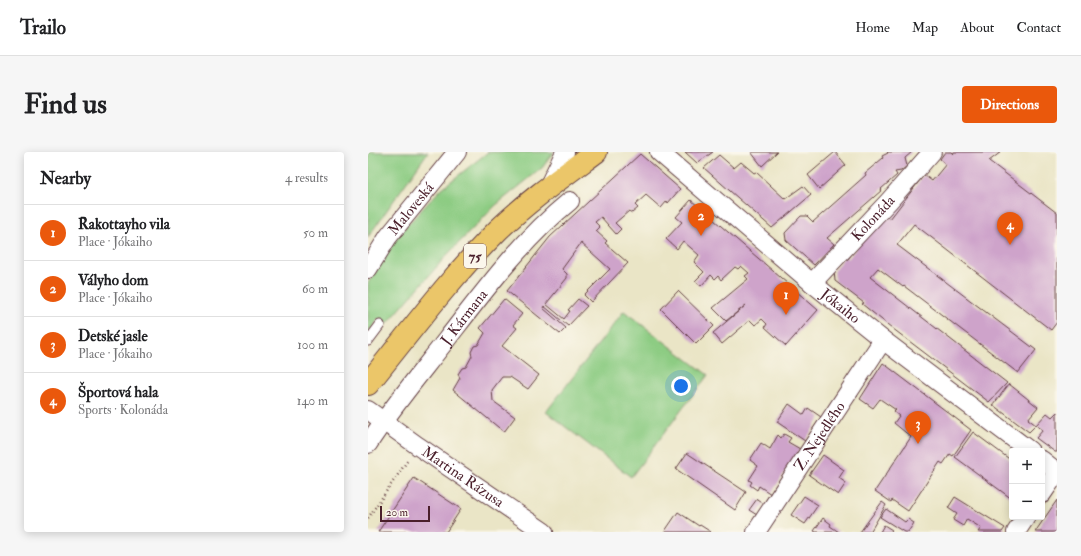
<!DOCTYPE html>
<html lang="en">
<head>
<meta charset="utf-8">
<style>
	body { margin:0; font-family:"IM FELL Double Pica",serif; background:#f6f6f6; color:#202124 }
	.controls { position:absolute; right:12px; bottom:12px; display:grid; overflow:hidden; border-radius:4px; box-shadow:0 2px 10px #0003 }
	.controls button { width:36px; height:36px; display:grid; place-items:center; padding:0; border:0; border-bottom:1px solid #e0e0e0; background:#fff; color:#202124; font:20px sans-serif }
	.scale { position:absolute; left:12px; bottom:10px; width:50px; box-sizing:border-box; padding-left:4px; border:2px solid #4a1f2b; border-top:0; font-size:11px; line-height:14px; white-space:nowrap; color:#4a1f2b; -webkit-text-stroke:3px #fbf7ec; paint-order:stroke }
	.you { position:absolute; left:313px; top:234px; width:14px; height:14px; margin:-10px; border:3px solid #fff; border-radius:50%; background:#1a73e8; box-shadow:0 0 0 6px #1a73e833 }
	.badge { display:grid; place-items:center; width:26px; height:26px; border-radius:50%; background:#ea580c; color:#fff; font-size:13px; font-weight:700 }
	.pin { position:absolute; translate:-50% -33px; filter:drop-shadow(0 1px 2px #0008) }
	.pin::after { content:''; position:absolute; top:21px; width:14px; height:12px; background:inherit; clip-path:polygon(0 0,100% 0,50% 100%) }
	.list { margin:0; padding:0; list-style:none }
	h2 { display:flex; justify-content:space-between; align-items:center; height:52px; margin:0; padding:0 16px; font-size:17px }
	h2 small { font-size:13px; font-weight:400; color:#757577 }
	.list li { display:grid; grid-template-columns:26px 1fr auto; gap:12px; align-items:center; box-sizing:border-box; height:56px; padding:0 16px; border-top:1px solid #e0e0e0 }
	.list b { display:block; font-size:15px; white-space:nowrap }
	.list p { margin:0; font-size:13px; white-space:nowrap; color:#757577 }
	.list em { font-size:13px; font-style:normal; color:#757577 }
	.map { position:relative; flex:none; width:689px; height:380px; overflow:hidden; border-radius:4px }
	header { display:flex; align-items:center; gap:24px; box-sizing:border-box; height:56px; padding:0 20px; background:#fff; border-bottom:1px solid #e0e0e0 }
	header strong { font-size:19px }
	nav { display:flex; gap:22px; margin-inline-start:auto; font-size:14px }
	.intro { display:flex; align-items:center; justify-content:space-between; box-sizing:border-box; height:96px; padding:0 24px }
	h1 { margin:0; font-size:28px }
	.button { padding:10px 18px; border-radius:4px; background:#ea580c; color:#fff; font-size:14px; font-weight:700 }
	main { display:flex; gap:24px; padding:0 24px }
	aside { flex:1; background:#fff; border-radius:4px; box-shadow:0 2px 10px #0003 }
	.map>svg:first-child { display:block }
</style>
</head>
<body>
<header>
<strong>Trailo</strong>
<nav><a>Home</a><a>Map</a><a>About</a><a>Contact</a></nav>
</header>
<div class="intro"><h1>Find us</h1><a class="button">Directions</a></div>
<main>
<aside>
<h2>Nearby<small>4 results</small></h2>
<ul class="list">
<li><span class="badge">1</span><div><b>Rakottayho vila</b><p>Place · Jókaiho</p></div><em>50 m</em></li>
<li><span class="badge">2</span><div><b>Vályho dom</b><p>Place · Jókaiho</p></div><em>60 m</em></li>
<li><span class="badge">3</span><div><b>Detské jasle</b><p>Place · Jókaiho</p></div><em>100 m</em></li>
<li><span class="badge">4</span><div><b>Športová hala</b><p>Sports · Kolonáda</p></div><em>140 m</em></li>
</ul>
</aside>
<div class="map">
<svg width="689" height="380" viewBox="0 0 689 380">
	<rect width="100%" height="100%" fill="#fbf7ec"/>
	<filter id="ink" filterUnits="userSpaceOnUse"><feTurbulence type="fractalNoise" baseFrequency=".025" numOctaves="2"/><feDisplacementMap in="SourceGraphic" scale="8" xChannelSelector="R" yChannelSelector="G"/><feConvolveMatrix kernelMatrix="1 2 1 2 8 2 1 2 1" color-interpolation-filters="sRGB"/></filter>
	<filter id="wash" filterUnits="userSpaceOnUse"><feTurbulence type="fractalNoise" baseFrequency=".012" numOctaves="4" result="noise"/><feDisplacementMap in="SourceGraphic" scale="16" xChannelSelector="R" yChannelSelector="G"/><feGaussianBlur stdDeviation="0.9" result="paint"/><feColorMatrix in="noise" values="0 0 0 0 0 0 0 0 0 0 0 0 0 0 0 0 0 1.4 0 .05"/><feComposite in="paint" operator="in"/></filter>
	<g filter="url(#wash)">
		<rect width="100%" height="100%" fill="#eae5c6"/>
		<!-- green -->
		<path fill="#8dcc83" stroke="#6c7657" d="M0,0H60L0,85Z
			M120,0H186L174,16L128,53L79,103L19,172L11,166L0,181V131L31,82L73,37Z
			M256,159L340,223L263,325L178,260Z"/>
		<g id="blocks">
			<!-- building -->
			<path fill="#cea3ca" d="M317,0H345L329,11Z
				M383,0H409L394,14Z
				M467,0L478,13L451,37L440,23Z
				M519,0H544L537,6L539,14L533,19L527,20L529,23L513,37L514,38L459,86L466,92L446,113L418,88L417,81L433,64H439L445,70L498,23L497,21L515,6L514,4L520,1Z
				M577,0H583L585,2L586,0H633L621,9L689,61V170L683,178L546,72L529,93L668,198L650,221L536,134L535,135L510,116L502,125L639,231L621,250L524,176L494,152L496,151L467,129L466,118L477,104L480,107L498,83L500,85L517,63L522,67L556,23L564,29L578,12L572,7Z
				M272,2L312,37L300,51L299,49L293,56L278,43L267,53L270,56L264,61L261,59L247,71L253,77L248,82L233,65L227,70L232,75L228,79L239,89L237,91L260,111L223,150L216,143L242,117L213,91L194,117L199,122V126L178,152L196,167L202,159L200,158L210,147L219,154L200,174L176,154L175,156L198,176L192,182L139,139L182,85Z
				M351,3L366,16L373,10L386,21L388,20L417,47L435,34L443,43L404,76L336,16Z
				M323,48L450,158L418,194L397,175L399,172L394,167L387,173L382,168L354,192L345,181L378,153L358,169L345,156L380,127L377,124L381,121L373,114L370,117L367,115L353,128L350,124L347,127L343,123L333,134L327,129L336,120L326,110L331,103L315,89L309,97L298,87L314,70L308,65Z
				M310,139L346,174L328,192L293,157Z
				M136,147L154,162L145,173L149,176L134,194L171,223L160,237L142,225H134L124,238L125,249L147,265L136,280L85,238L92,226L90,222L94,216L98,215L104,204L103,200L106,194L110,193L117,181L112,176Z
				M515,211L603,278L585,304L582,302L575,312L572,310L540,359L524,348L523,350L507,339L543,285L526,271L531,264L526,260L528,258L512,247L505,256L492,247Z
				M641,232L670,255L660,267L668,273L679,261L684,265L689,260V300H687L668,286L675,278L668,273L661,280L625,253Z
				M421,252L436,263L440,256L453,265L437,289L409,270Z
				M605,280L644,309V347L587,305Z
				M416,282L423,286L420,290L432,297L403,342L391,334L389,338L382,333L384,330L381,328L390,314L382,308L393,291L402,297L410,283L413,286Z
				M319,301L378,340L367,358L308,317Z
				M455,303L476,318L471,326L478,331L470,343L441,323Z
				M46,326L93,357L78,380H10Z
				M436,344L450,353L437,372L423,363Z
				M587,345L637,376L634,380H610L613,376L599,367L595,374L585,368L589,362L580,356Z
				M389,347L396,352L389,363L381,358Z
				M689,348V380H667Z
				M514,350L518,353L502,380H492Z
				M518,357L537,370L540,367L546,371L540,380H536L512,365Z
				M310,360L331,374L332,373L343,380H298L297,379Z
				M455,366L463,372L462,374L471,380H448L446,379Z
				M516,373L524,378L523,380H512Z"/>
		</g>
	</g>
	<g filter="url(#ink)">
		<use href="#blocks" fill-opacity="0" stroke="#623d42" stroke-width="1"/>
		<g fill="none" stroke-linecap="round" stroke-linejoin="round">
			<defs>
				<path id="lane" d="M0,189L12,173"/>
				<g id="street">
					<path id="s1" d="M291,0L444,131L515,188L662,299"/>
					<path d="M180,35L197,0"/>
					<path id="s2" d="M0,117L20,85L89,0"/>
					<path id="s3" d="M444,131L521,49L564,0"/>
					<path id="s4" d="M0,258L50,294L176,380"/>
					<path id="s5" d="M0,292C24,255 52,222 79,187C117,138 154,88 202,49"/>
					<path d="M674,308L689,320"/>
					<path d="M674,342L689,320"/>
					<path id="s6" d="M388,380L515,188"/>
					<path d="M648,380L658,365"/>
				</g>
				<path id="primary" d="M0,232C42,180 83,125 130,78C160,49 194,25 228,0"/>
			</defs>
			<!-- lane casing -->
			<use href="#lane" stroke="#623d42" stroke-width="11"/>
			<!-- street casing -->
			<use href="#street" stroke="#623d42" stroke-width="20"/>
			<!-- primary casing -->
			<use href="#primary" stroke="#623d42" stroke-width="24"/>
			<!-- path -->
			<path stroke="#623d42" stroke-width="2.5" stroke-dasharray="1 3" stroke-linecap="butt" d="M0,366L40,308"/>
			<!-- lane -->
			<use href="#lane" stroke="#fff" stroke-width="9"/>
			<!-- street -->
			<use href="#street" stroke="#fff" stroke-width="18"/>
			<!-- primary -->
			<use href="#primary" stroke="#ebc669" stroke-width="22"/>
		</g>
	</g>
	<g text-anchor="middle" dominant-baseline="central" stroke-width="3.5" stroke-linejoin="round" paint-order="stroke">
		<!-- shield labels -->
		<rect fill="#fbf7ec" stroke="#7f6065" stroke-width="1" x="96" y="92" width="22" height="24" rx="3"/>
		<g font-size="14" font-weight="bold" fill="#4a1f2b">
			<text x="107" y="104">75</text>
		</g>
		<!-- street labels -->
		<g font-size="15" fill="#4a1f2b" stroke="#fbf7ec">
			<text stroke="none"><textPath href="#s2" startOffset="74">Maloveská</textPath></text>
			<text stroke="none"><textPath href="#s3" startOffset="89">Kolonáda</textPath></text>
			<text stroke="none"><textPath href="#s1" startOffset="238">Jókaiho</textPath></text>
			<text stroke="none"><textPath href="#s5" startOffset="159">J. Kármana</textPath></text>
			<text stroke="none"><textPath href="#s6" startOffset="115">Z. Nejedlého</textPath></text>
			<text stroke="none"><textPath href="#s4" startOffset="116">Martina Rázusa</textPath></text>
		</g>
	</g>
</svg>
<div class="controls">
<button>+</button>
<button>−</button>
</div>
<div class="scale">20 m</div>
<div class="you"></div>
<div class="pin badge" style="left:418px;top:163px">1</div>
<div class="pin badge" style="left:333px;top:84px">2</div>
<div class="pin badge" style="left:550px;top:292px">3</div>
<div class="pin badge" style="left:642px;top:93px">4</div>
</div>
</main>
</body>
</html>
